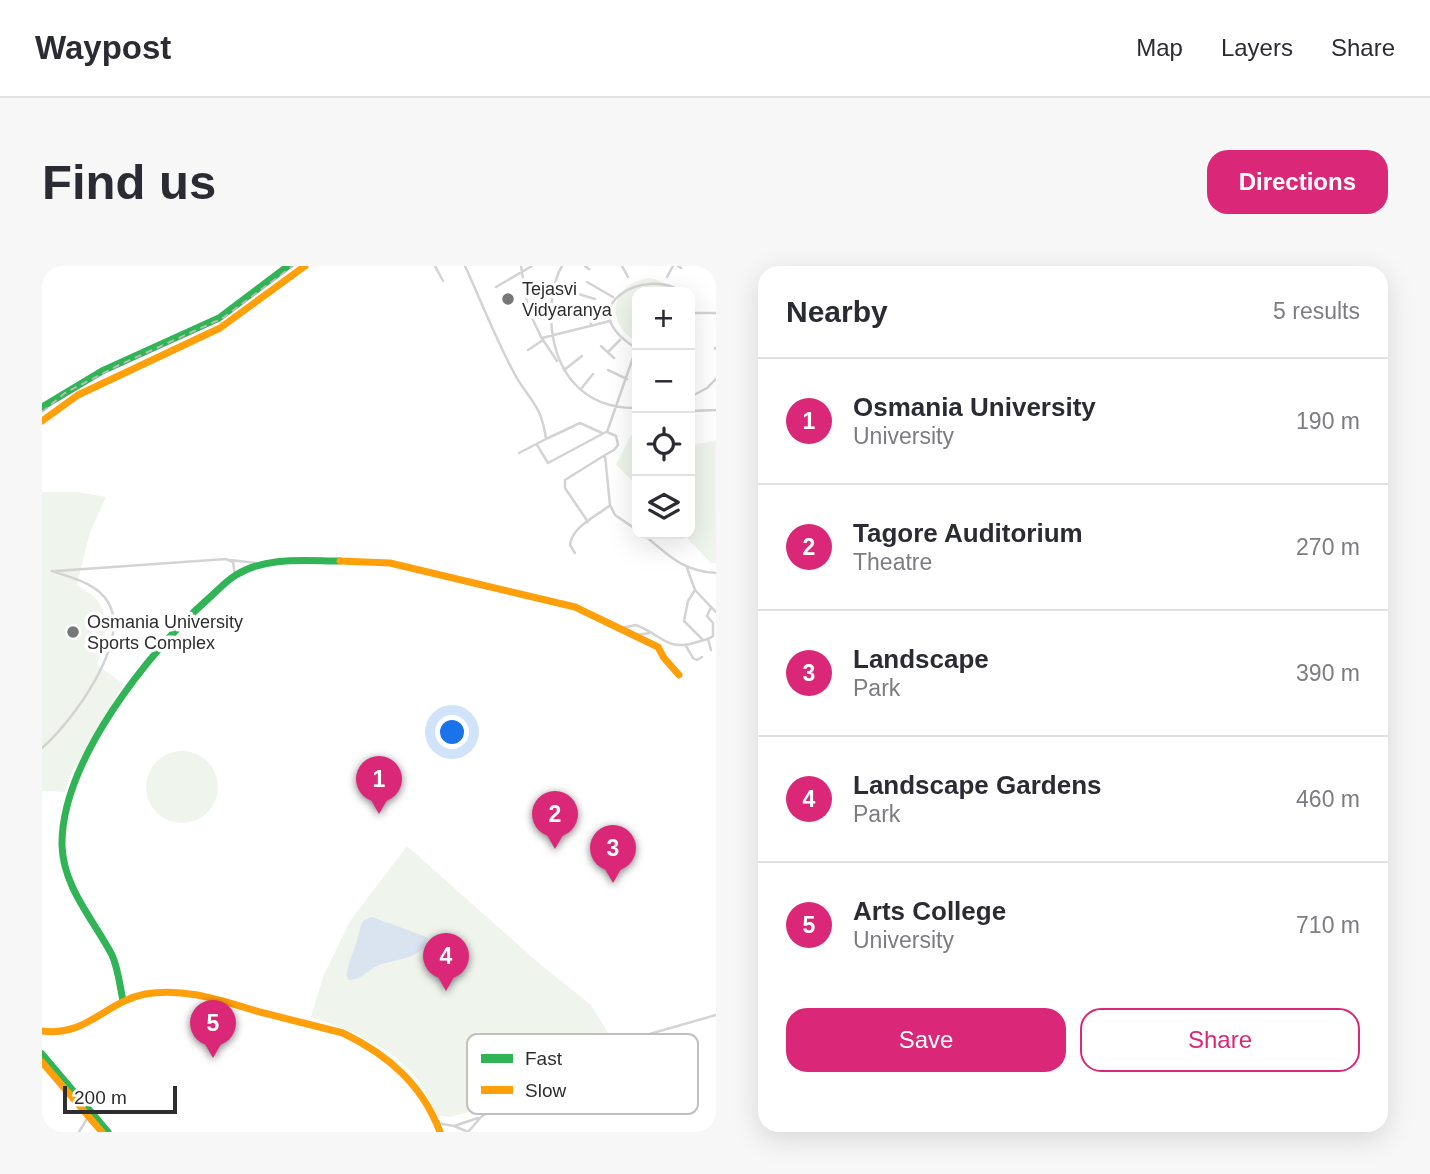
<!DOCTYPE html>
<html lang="en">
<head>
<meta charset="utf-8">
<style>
	body { margin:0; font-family:Arial,sans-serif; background:#f7f7f7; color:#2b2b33 }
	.controls { position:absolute; right:21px; top:21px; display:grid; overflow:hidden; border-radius:14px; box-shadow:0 7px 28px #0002 }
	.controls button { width:63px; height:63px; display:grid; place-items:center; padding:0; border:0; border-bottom:2px solid #e1e1e2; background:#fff; color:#2b2b33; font:35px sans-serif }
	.scale { position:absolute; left:21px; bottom:18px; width:114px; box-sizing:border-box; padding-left:7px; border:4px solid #2e2e2e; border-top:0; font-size:19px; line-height:24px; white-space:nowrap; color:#2e2e2e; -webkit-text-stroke:5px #fff; paint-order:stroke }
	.you { position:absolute; left:411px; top:467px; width:24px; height:24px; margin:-18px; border:5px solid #fff; border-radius:50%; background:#1a73e8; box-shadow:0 0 0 10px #1a73e833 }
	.badge { display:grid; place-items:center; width:46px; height:46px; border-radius:50%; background:#db2777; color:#fff; font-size:23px; font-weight:700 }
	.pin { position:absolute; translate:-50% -58px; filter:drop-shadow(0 2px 4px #0008) }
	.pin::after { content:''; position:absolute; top:37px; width:24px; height:21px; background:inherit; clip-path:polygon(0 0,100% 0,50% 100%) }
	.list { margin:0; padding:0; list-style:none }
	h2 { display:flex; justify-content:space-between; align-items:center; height:91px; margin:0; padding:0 28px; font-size:30px }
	h2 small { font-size:23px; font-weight:400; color:#7c7c81 }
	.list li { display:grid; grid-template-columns:46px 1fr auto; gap:21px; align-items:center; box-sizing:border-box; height:126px; padding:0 28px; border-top:2px solid #e1e1e2 }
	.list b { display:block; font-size:26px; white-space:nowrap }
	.list p { margin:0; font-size:23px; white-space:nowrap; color:#7c7c81 }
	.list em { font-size:23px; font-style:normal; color:#7c7c81 }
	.actions { display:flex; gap:14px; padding:21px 28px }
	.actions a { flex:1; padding:16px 0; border:2px solid #db2777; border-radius:21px; text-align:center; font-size:24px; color:#db2777 }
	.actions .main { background:#db2777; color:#fff }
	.icon { flex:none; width:38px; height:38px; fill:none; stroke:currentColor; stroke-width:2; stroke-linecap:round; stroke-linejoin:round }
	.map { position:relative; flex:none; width:674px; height:866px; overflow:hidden; border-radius:21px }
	header { display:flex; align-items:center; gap:42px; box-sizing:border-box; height:98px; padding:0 35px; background:#fff; border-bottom:2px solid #e1e1e2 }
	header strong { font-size:33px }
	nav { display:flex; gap:38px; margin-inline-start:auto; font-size:24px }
	.intro { display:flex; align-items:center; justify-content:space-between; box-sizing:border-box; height:168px; padding:0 42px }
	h1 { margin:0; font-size:49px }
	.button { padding:18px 32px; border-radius:21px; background:#db2777; color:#fff; font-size:24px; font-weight:700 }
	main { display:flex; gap:42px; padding:0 42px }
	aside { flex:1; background:#fff; border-radius:21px; box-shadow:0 7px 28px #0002 }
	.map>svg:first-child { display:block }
</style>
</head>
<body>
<header>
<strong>Waypost</strong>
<nav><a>Map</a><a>Layers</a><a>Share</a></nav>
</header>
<div class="intro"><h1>Find us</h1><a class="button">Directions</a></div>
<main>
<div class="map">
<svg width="674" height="866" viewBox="0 0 674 866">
	<rect width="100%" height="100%" fill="#fff"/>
	<!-- green -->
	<path fill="#eff4ec" d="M607,12C618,14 625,17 632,26H595V76C562,57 568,18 607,12Z
		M589,169L595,173V220L574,199Z
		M674,174V297H669L641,268H648V180Z
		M0,226H35L64,231L48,266L35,319C40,323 49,327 54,333C70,350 62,379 55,399L82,418L29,508L23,526L0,525Z
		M104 521a36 36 0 1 1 72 0a36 36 0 1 1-72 0Z
		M365,580L499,699L549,739L568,770L473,819L459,832L428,846L407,851L395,849C388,837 382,821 373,810C349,781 304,762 269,751L281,711L308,655Z"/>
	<!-- water -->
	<path fill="#d9e4f0" d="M330,651L382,670L386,672C382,695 349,692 333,701C324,706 318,714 307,714L305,711C305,698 310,690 314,678C317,670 317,662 321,655Z"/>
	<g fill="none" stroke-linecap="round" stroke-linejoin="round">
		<!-- street -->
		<path stroke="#d3d3d3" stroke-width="2.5" d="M393,0L401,15
			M423,0C439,35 453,71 471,105C486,134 499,136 504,173L477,187
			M479,0L486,43L499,71L515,95
			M520,0C511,15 509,35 509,52C511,105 540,143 595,142
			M543,0L547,3
			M580,0L586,11
			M636,0L639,2
			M625,11L631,0
			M545,16L571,31
			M454,21L490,0
			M513,21L553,33
			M648,47H674
			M549,59V44
			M500,72L568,55
			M559,80L572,92
			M594,82C526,40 605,0 640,26
			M673,82L674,83
			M594,83L565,166L574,170L576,179L572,184L563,189L568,239L573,249L595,264
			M486,84L501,74
			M566,86L578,74
			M522,104L540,90
			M566,104L585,113
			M539,123L551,108
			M648,131L665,122L674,113
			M648,145L674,144
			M504,173L538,157L560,167
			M495,179L506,197L564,166
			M546,256L523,222V214L563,189
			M601,268C626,289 640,305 674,307
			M533,287L528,279C530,261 553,251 567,240
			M188,294L223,298
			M645,302L653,324L646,335L642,355L661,374
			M14,305L184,293L191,296L193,309
			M653,324L669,341
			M579,362L594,359C620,369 625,386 655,376C662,374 666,374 671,370V357L665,350L669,341L674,346
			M594,369L608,367
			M666,373L669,384
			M644,380L651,392L655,394L660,391
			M0,482C29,457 90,376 66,336C54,317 30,312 10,305
			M395,857L412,860L436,852
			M412,860L426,866L439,851L481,824L527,801L590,773L674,749
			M37,866L46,851"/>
		<!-- fast -->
		<path stroke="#30b455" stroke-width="7" d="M0,141L60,105L177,52L246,0
			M81,735C78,720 76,702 70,689C51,653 21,621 20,579C19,496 107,385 166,333C175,325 184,315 194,309C224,290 264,295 298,295
			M0,788L66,866"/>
		<!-- slow -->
		<path stroke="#ff9f0a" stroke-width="7" d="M0,155L36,129L178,62L263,0
			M298,295L348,297L533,341L616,381L622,392L637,409
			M0,765C45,771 63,736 103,728C144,721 180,735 218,746C246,753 273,760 301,767C346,789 380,818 398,866
			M0,796L60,866"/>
		<!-- rail -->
		<path stroke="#bababa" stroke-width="2" stroke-dasharray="7 5" stroke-linecap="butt" d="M0,146L23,127L77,99L181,52L251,0"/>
	</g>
	<!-- markers -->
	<g fill="#777" stroke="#fff" stroke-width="2.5">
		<circle cx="466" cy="33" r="7"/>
		<circle cx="31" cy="366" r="7"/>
	</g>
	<g text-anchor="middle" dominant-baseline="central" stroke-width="7" stroke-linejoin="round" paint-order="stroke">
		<!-- poi labels -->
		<g font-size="18" fill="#2e2e2e" stroke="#fff" text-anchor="start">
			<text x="480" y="23">Tejasvi<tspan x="480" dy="21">Vidyaranya</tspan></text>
			<text x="45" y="356">Osmania University<tspan x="45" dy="21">Sports Complex</tspan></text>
		</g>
	</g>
	<!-- legend -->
	<rect x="425" y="768" width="231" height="80" rx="10" fill="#fff" stroke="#c0c0c0" stroke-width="2"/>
	<rect x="439" y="788" width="32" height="9" fill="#30b455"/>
	<rect x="439" y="820" width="32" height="8" fill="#ff9f0a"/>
	<g font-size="19" fill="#2e2e2e">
		<text x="483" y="799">Fast</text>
		<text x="483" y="831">Slow</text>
	</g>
</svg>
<div class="controls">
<button>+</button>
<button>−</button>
<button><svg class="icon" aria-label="locate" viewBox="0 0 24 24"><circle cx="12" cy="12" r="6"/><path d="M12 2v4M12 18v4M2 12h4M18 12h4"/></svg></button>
<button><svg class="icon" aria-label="layers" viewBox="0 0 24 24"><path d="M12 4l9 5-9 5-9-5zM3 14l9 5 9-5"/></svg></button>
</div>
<div class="scale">200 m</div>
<div class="you"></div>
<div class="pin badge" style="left:337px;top:548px">1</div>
<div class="pin badge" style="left:513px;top:583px">2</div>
<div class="pin badge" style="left:571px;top:617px">3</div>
<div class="pin badge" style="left:404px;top:725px">4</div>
<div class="pin badge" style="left:171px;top:792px">5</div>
</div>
<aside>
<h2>Nearby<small>5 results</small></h2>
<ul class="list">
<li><span class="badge">1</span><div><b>Osmania University</b><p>University</p></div><em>190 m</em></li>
<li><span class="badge">2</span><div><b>Tagore Auditorium</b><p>Theatre</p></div><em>270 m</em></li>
<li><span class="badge">3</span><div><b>Landscape</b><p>Park</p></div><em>390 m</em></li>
<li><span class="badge">4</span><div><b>Landscape Gardens</b><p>Park</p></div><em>460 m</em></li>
<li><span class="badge">5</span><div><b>Arts College</b><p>University</p></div><em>710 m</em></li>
</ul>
<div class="actions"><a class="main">Save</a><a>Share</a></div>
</aside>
</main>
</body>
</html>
